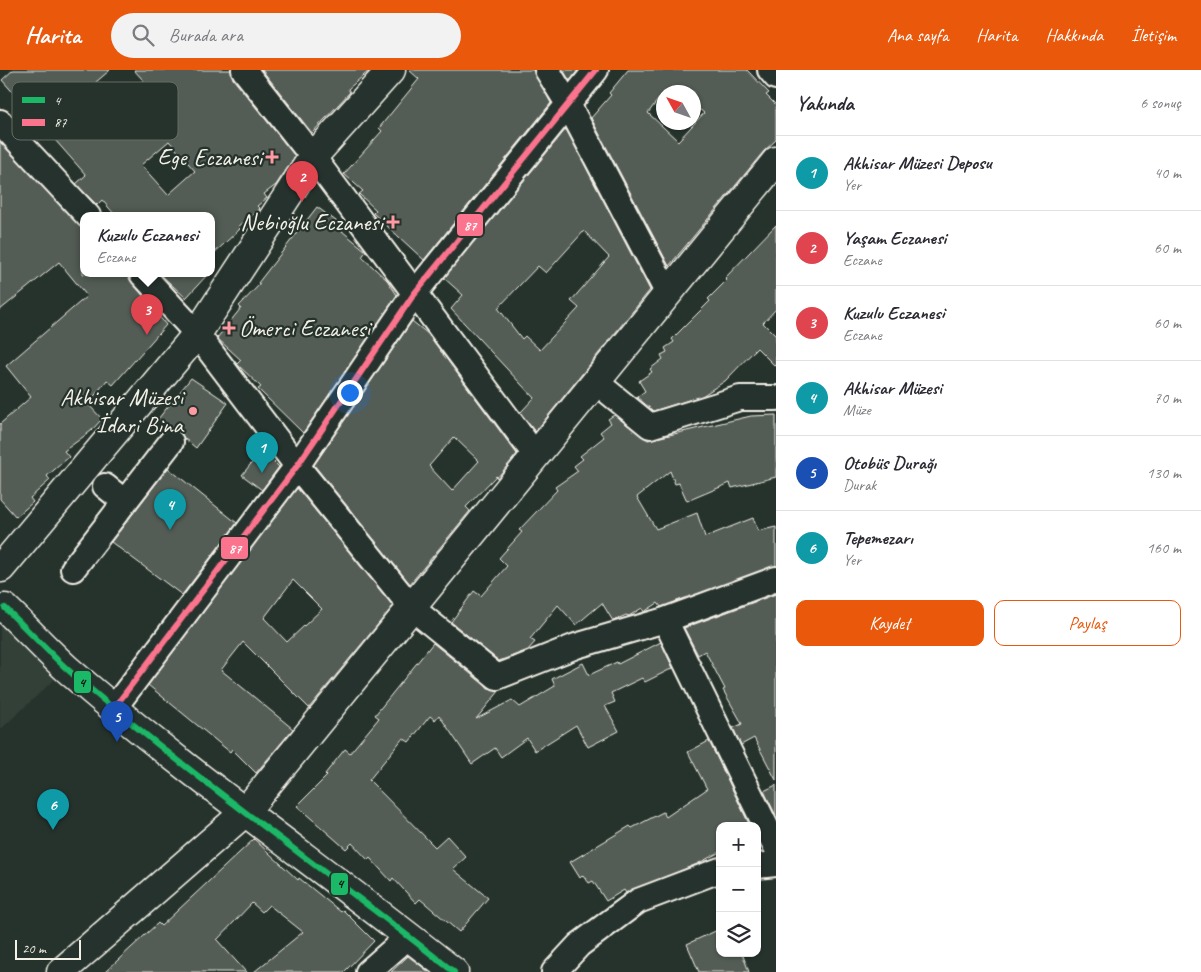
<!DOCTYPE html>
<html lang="tr">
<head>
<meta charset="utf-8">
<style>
	body { margin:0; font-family:Caveat,sans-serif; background:#f2f2f3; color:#2b2b33 }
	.controls { position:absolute; right:15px; bottom:15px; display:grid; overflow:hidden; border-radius:10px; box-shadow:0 1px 4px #0004 }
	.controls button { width:45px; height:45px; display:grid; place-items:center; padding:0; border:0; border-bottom:1px solid #e1e1e2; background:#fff; color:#2b2b33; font:25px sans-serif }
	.compass { position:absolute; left:656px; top:15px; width:45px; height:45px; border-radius:50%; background:#fff; box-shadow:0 1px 4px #0004; rotate:310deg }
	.scale { position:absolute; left:15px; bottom:12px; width:66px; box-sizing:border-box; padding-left:5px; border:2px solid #f4f1e8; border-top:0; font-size:14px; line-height:18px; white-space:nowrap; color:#f4f1e8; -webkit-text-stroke:4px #26332d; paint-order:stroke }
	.you { position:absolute; left:349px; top:322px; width:18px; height:18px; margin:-12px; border:4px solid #fff; border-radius:50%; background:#1a73e8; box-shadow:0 0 0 8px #1a73e833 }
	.badge { display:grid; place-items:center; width:32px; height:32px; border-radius:50%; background:#ea580c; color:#fff; font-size:16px; font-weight:700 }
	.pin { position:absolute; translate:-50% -41px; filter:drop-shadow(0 1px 2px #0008) }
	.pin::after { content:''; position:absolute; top:26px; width:18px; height:15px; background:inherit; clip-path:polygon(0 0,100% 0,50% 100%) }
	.popup { position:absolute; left:80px; top:142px; width:135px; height:65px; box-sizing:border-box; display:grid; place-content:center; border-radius:10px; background:#fff; filter:drop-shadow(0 1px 4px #0005); font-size:16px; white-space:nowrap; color:#7c7c81 }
	.popup b { font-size:19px; color:#2b2b33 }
	.popup::after { content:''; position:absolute; left:50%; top:100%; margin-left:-10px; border:10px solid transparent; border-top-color:#fff }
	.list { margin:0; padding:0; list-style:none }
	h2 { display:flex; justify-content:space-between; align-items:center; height:65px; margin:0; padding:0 20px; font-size:21px }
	h2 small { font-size:16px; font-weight:400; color:#7c7c81 }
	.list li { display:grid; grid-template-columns:32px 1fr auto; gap:15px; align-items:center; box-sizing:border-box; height:75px; padding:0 20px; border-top:1px solid #e1e1e2 }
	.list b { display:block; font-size:19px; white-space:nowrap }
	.list p { margin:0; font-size:16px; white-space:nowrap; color:#7c7c81 }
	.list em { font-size:16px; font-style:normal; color:#7c7c81 }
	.actions { display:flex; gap:10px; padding:15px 20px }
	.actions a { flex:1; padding:11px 0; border:1px solid #ea580c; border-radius:10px; text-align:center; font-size:18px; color:#ea580c }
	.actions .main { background:#ea580c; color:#fff }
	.icon { flex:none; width:28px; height:28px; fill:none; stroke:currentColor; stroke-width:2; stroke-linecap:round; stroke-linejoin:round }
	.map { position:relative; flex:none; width:776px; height:902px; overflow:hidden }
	header { display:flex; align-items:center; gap:30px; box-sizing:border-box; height:70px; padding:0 25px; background:#ea580c; color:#fff }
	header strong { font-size:24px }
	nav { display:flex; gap:28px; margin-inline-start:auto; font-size:18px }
	.search { width:350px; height:45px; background:#f2f2f3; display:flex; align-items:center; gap:12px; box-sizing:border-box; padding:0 18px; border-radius:28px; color:#7c7c81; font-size:19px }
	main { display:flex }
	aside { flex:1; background:#fff }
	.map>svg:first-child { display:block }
</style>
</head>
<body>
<header>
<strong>Harita</strong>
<div class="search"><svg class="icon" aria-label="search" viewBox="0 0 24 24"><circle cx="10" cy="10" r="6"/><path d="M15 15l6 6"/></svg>Burada ara</div>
<nav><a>Ana sayfa</a><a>Harita</a><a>Hakkında</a><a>İletişim</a></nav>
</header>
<main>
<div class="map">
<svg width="776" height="902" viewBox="0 0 776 902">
	<rect width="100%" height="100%" fill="#26332d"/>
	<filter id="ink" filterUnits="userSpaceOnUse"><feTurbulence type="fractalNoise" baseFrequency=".02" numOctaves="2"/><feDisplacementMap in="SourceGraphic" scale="10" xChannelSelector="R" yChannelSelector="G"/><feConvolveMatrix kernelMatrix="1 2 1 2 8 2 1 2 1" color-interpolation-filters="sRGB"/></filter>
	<g filter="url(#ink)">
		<!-- built -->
		<path fill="#333f39" d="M7,552L56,608L0,660V558Z"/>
		<!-- building -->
		<path fill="#525c55" stroke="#f4f1e8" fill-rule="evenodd" d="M13,0H110L96,12L134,57L160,34L158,32L161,30L134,0H231L233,9L295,86L276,115L264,124L267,128L257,136L260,139L238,157L240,159L211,186V146H116L102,130L97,135L76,114L86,105L2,10ZM169,71L195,101L168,125L141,95Z
			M262,0H370L348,19L350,22L312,63Z
			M409,0H533L551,33L424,190L373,143L376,140L359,124L363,121L344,104L382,61L379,58L419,9Z
			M563,0H578L570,11Z
			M628,0H747L769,23L766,25L776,35V70L764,81L669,196L591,48L611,25L609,23ZM664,22H694V35L704,43L678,71L648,43Z
			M566,59L650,220L535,362L519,341L521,342L534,328L451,239L463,225L444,208ZM584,161L609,187L571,231L579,238L540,280L525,266L522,269L498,238L538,196L546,203Z
			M0,72L83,159V204H126L166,255L113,315L107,310L88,334L102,349L91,361L64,381L69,387L47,406L50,410L30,428L33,432L16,447L0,429V354L31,327L6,296L87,226L59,192L0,240Z
			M317,137L344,157L342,161L366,181L362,187L387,210L397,225L303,363L258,319L261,317L237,294L241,290L217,268L241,238L239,236L260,214L258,213Z
			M776,155V239L763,253L776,266V297L757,278L725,311L702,326L653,341L637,327L645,321L639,311L652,302L650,299L663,289L661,285L667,282L665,278L674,272L672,269L710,231L708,229L727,210L725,208Z
			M160,204H208L186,228Z
			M412,251L428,264L517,384L497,408L496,406L466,437L470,441L410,514L314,395ZM454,367L479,391L452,421L429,396Z
			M191,308L228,333L196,378L184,368L179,361L171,359L158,349Z
			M614,345L648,370L751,346L776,345V407L732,418L730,413L687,431L679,413L675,414L670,401L637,427L656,459L697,443L705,467L753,448L758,461L776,457V496L661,537L658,533L644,542L642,538L629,546L626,545L613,551L602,533L576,555L558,535L530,569L535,572L528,580L499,591L451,552L474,521L481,526L507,496L499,488L522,462L519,460L557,420L555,417L578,401L574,396L583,389L580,386L604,367L600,362L611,353L608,349Z
			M262,380L279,397L262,420L242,405Z
			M168,398L237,453L182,525L111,472Z
			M297,418L393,536L309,638L243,572L221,600L293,659L256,703L232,679L230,682L148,615ZM293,510L322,539L287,572L264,548Z
			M776,524V710L754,668L741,675L733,658L742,654L739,648L723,620L725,619L705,581L698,585L684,558Z
			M661,572L673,598L645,612L642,608L611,623L615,632L605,636L619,661L588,677L576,655L535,681L527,668L501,687L495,678L472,694L439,645L435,650L430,646L409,672L403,668L369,710L435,777L447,766L466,787L453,799L488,828L459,862L420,829L416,833L393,808L391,811L370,788L368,790L352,773L346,779L297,736L327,706L325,704L345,679L350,683L379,648L375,645L433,573L488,618L500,620L476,649L512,630L520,637L555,616L552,609L583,593L589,605L617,592L618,594Z
			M709,671L750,756H720V782L697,794L626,823L624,820L606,831L593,811L589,813L583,805L580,808L570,792L630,756L632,758L663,742L666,747L707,719L688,682Z
			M776,715V746L764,721Z
			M254,769L298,810L299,808L341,842L343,840L374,871L344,902H254L303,862L269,835L262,842L252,833L217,870L246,902H105L158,853L161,856Z
			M720,859V883H742L749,902H699L687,874Z
			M408,886L429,902H391Z"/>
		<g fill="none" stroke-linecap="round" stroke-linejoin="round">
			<defs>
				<path id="street" d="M244,0L313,87L536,386
					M547,0L568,34L668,224
					M770,0L776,7
					M0,52L88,146
					M142,204L197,264L297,396L412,538L497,607L576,576L665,550L776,509
					M596,312L650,356L740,328H776
					M105,416L125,432
					M73,499L171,372
					M665,550L776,777
					M114,638L297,396L414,224L596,0
					M757,796L776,794
					M368,902L409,866
					M554,902L579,875L638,831L720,800"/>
				<path id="secondary" d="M1,498L197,264L313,87L391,0
					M5,538C26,558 46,580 67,599C191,707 326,800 454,902
					M61,902L244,743L776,91"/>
			</defs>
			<!-- street casing -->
			<use href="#street" stroke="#f4f1e8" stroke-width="28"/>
			<!-- secondary casing -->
			<use href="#secondary" stroke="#f4f1e8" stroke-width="31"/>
			<!-- street -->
			<use href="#street" stroke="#26332d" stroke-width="24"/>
			<!-- secondary -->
			<use href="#secondary" stroke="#26332d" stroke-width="28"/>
			<defs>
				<path id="bus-1" d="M5,538C26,558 46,580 67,599C191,707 326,800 454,902"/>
				<path id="bus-2" d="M114,638L297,396L414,224L596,0"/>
			</defs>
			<!-- bus-1 casing -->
			<use href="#bus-1" stroke="#26332d" stroke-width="10"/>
			<!-- bus-2 casing -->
			<use href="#bus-2" stroke="#26332d" stroke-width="10"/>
			<!-- bus-1 -->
			<use href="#bus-1" stroke="#1ab867" stroke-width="6"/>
			<!-- bus-2 -->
			<use href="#bus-2" stroke="#fc738d" stroke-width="6"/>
		</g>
	</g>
	<!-- markers -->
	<g fill="#ff9aa2" stroke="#26332d" stroke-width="2">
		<path d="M269.5 79.5h5v5h5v5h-5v5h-5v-5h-5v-5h5z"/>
		<path d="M390.5 144.5h5v5h5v5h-5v5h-5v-5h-5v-5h5z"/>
		<path d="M226.5 250.5h5v5h5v5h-5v5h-5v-5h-5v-5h5z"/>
		<circle cx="193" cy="341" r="5"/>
	</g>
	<g text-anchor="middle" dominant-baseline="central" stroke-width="4.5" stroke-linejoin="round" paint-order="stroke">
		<!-- poi labels -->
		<g font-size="24" fill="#f4f1e8" stroke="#26332d" text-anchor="end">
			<text x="262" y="87">Ege Eczanesi</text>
			<text x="383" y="152">Nebioğlu Eczanesi</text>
			<text x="239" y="258" text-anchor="start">Ömerci Eczanesi</text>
			<text x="183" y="327">Akhisar Müzesi<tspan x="183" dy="28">İdari Bina</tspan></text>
		</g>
	</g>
	<!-- legend -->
	<rect x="12" y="12" width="166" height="58" rx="8" fill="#26332d" stroke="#646c65" stroke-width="1"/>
	<rect x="22" y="27" width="23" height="6" fill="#1ab867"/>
	<rect x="22" y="49" width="23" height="7" fill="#fc738d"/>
	<g font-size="14" fill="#f4f1e8">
		<text x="54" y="35">4</text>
		<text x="54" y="57">87</text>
	</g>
	<g stroke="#26332d" stroke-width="2">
		<rect x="456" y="143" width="28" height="24" rx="5" fill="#fc738d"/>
		<rect x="220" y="466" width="29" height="24" rx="5" fill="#fc738d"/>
		<rect x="73" y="600" width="19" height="24" rx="5" fill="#1ab867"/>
		<rect x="330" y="802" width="19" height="24" rx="5" fill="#1ab867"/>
	</g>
	<g font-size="14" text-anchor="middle" font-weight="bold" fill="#fff">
		<text x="470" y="160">87</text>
		<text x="235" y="483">87</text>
	</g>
	<g font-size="14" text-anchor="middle" font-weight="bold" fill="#111">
		<text x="82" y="617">4</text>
		<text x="340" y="818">4</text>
	</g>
</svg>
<div class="controls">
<button>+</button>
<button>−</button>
<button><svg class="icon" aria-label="layers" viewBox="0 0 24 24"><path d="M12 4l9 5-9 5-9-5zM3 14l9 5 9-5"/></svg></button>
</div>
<svg class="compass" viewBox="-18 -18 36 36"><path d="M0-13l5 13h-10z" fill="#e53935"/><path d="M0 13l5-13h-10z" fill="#7c7c81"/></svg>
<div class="scale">20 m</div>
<div class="you"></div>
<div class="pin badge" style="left:262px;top:403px;background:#0f9aa8">1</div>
<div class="pin badge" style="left:302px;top:132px;background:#e0444e">2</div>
<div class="pin badge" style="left:147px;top:265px;background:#e0444e">3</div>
<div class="popup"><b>Kuzulu Eczanesi</b>Eczane</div>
<div class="pin badge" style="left:170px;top:460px;background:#0f9aa8">4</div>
<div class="pin badge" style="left:117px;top:672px;background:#1a4fb4">5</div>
<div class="pin badge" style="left:53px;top:760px;background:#0f9aa8">6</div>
</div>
<aside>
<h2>Yakında<small>6 sonuç</small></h2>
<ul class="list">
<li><span class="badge" style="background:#0f9aa8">1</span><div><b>Akhisar Müzesi Deposu</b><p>Yer</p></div><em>40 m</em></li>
<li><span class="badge" style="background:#e0444e">2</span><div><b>Yaşam Eczanesi</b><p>Eczane</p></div><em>60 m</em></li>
<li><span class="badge" style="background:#e0444e">3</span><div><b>Kuzulu Eczanesi</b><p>Eczane</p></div><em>60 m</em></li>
<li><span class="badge" style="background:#0f9aa8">4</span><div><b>Akhisar Müzesi</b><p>Müze</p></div><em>70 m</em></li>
<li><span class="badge" style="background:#1a4fb4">5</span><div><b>Otobüs Durağı</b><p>Durak</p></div><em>130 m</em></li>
<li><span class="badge" style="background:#0f9aa8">6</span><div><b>Tepemezarı</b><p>Yer</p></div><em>160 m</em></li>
</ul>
<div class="actions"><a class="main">Kaydet</a><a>Paylaş</a></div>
</aside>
</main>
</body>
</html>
